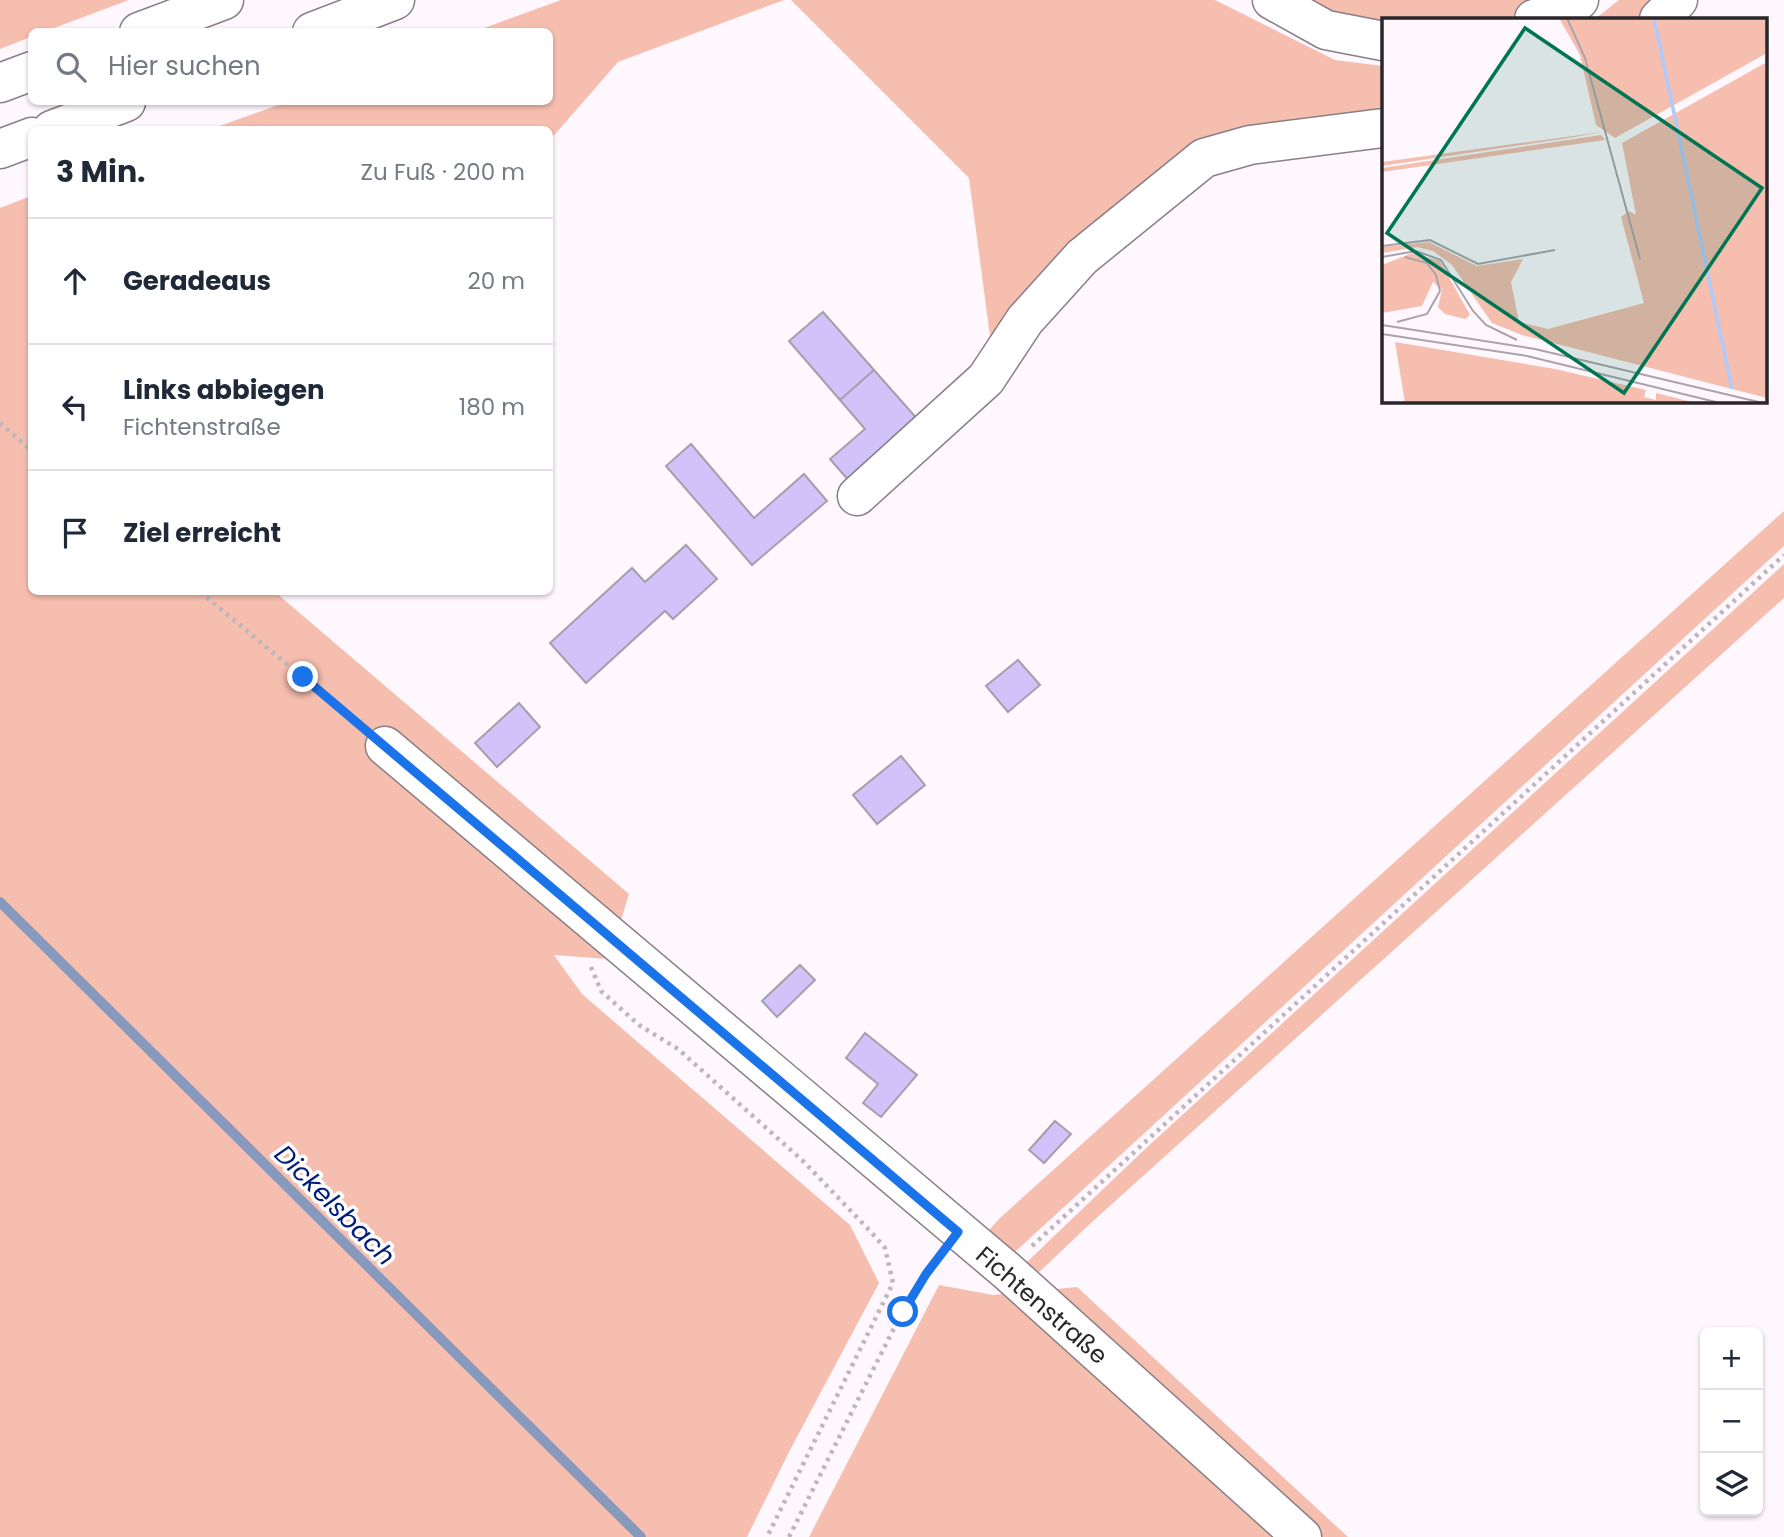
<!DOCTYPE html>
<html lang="de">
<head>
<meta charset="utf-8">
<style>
	body { margin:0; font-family:Poppins,sans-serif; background:#f6f6f7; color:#1f2937 }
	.controls { position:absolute; right:21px; bottom:21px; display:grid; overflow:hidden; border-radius:10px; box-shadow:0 2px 5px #0004 }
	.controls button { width:63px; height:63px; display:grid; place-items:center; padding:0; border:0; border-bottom:2px solid #e0e1e3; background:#fff; color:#1f2937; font:35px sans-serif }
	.stop { position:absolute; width:21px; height:21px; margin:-16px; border:5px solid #1a73e8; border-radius:50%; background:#fff }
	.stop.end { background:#1a73e8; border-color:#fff; box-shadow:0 2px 7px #0008 }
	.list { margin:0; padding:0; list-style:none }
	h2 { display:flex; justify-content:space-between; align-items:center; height:91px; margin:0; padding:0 28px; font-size:30px }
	h2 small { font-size:23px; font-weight:400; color:#747a83 }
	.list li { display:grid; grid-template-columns:46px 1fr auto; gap:21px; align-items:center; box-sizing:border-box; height:126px; padding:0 28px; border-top:2px solid #e0e1e3 }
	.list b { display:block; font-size:26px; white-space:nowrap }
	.list p { margin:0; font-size:23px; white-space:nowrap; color:#747a83 }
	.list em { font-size:23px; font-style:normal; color:#747a83 }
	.icon { flex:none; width:38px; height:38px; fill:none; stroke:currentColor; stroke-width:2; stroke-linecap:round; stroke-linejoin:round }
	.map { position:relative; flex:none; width:1784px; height:1537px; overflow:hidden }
	.search { position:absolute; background:#fff; box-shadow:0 2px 5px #0004; left:28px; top:28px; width:525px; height:77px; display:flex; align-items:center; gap:18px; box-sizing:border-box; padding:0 24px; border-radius:10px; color:#747a83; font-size:26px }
	.panel { position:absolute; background:#fff; box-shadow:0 2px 5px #0004; left:28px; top:126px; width:525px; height:469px; border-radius:10px }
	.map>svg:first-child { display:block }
</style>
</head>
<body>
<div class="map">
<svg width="1784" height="1537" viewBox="0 0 1784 1537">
	<rect width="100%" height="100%" fill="#fff7fe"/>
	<!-- green -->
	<path fill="#f6beae" d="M0,0H129L46,31L32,32L31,37L0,49Z
		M561,0H784L618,62L550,140V130L211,129L287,102H550V32L476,31Z
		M791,0H1215L1335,60L1383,66V118L1203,142L1089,238L990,336L969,178Z
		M1291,0H1547L1526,12L1503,19H1383V31Z
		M1619,0H1668L1647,19H1595Z
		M31,196L32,592H275L629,894L609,959L554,955L582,994L850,1225L879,1283L790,1450L747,1537H0V208Z
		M1784,511V546L1015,1252L1004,1253L981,1239L1000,1218Z
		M1784,564V598L1092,1222L1033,1278L1026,1272L1027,1262L1144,1150Z
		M939,1285L993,1295L1077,1287L1348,1537H809Z"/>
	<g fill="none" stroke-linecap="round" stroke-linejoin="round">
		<!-- stream -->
		<path stroke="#8799bd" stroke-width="10" d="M0,902L641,1537"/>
	</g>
	<!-- building -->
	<path fill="#d1c2fa" stroke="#a2a0ab" stroke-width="2" d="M823,312L874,370L840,400L789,341Z
		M874,370L919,421L850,482L830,459L865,429L840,400Z
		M691,444L754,518L804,474L827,501L752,565L666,466Z
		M686,545L717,579L673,619L665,611L586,683L550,643L632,568L645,582Z
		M1018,660L1040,685L1008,712L986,686Z
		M519,703L540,727L497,767L475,743Z
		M901,756L925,785L877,824L853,795Z
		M800,965L815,980L777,1017L762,1001Z
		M865,1033L917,1075L881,1117L863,1103L878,1084L846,1058Z
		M1055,1121L1071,1134L1044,1163L1029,1150Z"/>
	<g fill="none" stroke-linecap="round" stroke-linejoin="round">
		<defs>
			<path id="minor" d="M1659,19L1678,0
				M857,496L986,379L1025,320L1082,257L1204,158L1250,145L1383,128
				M385,746L1007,1271L1302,1537"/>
			<path id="highway" d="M1272,0L1326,30L1383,41
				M1534,19L1571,7L1579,0
				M139,32L224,0
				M312,32L395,0
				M0,83L32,71
				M52,130L126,102
				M0,149L32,137"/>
		</defs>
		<!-- minor casing -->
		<use href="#minor" stroke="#887f87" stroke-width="41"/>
		<!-- highway casing -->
		<use href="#highway" stroke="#887f87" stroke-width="41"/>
		<!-- path -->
		<path stroke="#bdb6bc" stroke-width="4.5" stroke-dasharray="3.5 5" stroke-linecap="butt" d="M0,423L32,451
			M200,592L360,725
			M591,967L601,991L639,1025L678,1049L803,1161L871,1232L885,1248L893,1283L767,1537
			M1032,1246L1784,555
			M789,1537L892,1332L926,1274L939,1258"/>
		<!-- minor -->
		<use href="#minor" stroke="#fff" stroke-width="38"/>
		<!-- highway -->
		<use href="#highway" stroke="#fff" stroke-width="38"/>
	</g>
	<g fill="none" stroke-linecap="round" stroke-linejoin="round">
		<!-- route -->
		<path stroke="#1a73e8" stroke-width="9" d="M303,677L958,1232L926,1274L903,1312"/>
	</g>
	<g text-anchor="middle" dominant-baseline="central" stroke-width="7" stroke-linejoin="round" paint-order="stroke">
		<!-- street labels -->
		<g font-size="24" fill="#2a2629" stroke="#fff">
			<text transform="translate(1042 1305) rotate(41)">Fichtenstraße</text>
		</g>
		<!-- water labels -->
		<g font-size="26" font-style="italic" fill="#001c7a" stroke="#fff">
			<text transform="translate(335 1205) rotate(45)">Dickelsbach</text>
		</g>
	</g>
	<!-- overview -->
	<g transform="translate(1382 18)">
		<rect width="385" height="385" fill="#fff7fe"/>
		<path d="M177,0H385V35L233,120L214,107L198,37ZM385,44V380L140,317L110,305L70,247L51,233L35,229L0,235V229L47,224L95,248L141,241L129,264L137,304L166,311L262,285L239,199L247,193L254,197L240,125ZM220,114L193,119L0,148V144ZM219,117L223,122L0,154V150ZM30,235L58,243L88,297L83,301L63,296L56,289L60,272L51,264L40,288L0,295V247ZM13,324L173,351L264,372L262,379L274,382V375L314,385H23Z" fill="#f6beae"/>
		<path fill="none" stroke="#afcafd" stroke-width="3.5" d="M272,0L350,371"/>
		<path fill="none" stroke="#aaa3a9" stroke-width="2" d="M185,0L203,40L258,241M0,228L48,222L96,246L173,232M0,239L34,233L59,242L91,293L104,307L135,322M15,304L45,296L58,273L54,257L45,245L23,239M0,307L153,331L381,385M0,316L145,338L338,385"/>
		<path fill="#007551" fill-opacity="0.15" stroke="#007551" stroke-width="3.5" d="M143,10L380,170L242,375L5,215Z"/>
		<rect width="385" height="385" fill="none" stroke="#2a2629" stroke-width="3.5"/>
	</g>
</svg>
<div class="controls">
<button>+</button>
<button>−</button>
<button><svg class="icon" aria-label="layers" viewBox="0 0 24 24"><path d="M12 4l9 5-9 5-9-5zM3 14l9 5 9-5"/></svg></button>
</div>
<div class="stop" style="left:903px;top:1312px"></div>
<div class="stop end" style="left:303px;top:677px"></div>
<div class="search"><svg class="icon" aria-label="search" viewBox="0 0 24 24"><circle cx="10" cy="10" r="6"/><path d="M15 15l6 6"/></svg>Hier suchen</div>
<section class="panel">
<h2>3 Min.<small>Zu Fuß · 200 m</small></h2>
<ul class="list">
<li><svg class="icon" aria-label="ahead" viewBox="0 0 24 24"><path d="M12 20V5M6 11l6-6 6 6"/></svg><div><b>Geradeaus</b></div><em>20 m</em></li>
<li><svg class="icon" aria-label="left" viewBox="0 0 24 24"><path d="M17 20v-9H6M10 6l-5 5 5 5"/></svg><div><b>Links abbiegen</b><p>Fichtenstraße</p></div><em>180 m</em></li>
<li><svg class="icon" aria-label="arrive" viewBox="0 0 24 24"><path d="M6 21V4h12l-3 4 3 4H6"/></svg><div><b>Ziel erreicht</b></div></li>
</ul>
</section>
</div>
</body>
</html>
